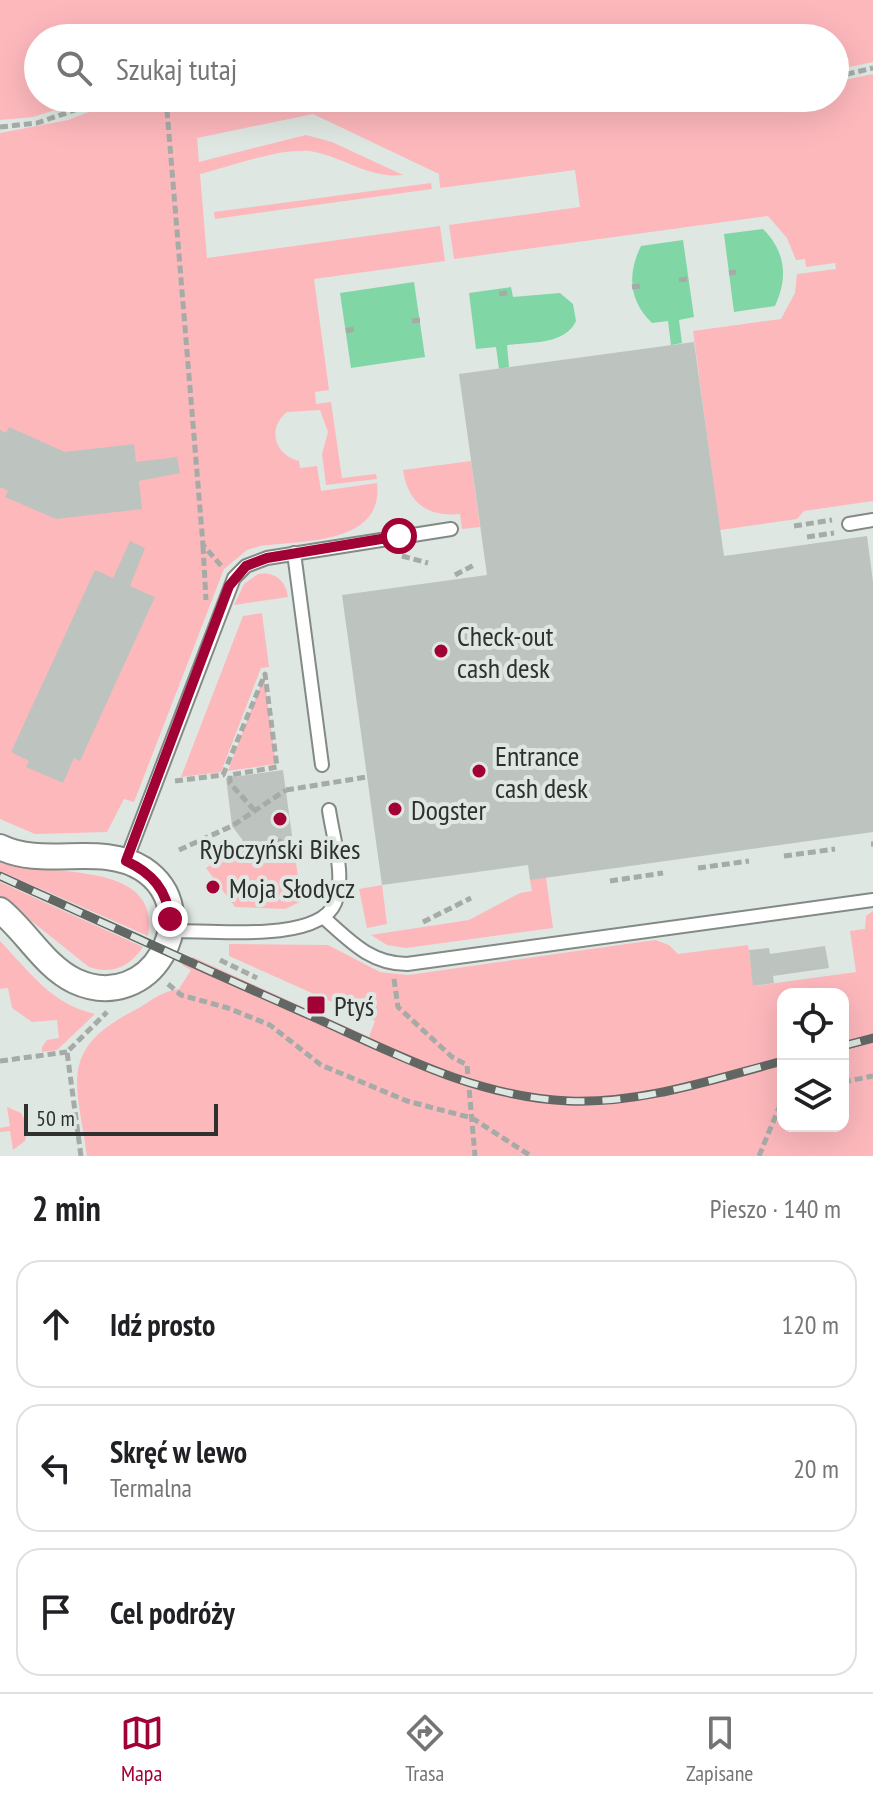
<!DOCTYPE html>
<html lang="pl">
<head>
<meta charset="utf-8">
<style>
	body { margin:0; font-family:"PT Sans Narrow",sans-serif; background:#f6f6f6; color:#202124 }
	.controls { position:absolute; right:24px; bottom:24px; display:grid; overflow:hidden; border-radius:16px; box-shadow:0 8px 32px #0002 }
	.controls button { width:72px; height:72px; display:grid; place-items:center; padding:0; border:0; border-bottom:2px solid #e0e0e0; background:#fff; color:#202124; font:40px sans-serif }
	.scale { position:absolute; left:24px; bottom:20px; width:194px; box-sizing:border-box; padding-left:8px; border:4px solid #2e312f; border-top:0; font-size:22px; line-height:28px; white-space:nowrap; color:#2e312f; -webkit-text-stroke:6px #dfe7e2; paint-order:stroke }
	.stop { position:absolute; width:24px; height:24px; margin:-18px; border:6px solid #a10134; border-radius:50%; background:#fff }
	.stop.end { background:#a10134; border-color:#fff; box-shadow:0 2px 8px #0008 }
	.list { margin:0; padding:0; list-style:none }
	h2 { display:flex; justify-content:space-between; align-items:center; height:104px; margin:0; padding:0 32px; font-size:34px }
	h2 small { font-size:26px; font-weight:400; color:#757577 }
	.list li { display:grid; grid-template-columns:52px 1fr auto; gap:24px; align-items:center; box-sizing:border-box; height:128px; margin:0 16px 16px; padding:0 16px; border:2px solid #e0e0e0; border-radius:24px }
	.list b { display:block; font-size:30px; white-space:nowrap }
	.list p { margin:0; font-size:26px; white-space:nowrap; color:#757577 }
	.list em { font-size:26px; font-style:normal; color:#757577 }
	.icon { flex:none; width:44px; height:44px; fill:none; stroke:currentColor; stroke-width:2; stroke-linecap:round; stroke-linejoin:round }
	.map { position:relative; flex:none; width:873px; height:1156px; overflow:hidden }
	.search { position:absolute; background:#fff; box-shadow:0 8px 32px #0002; left:24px; right:24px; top:24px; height:88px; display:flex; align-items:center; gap:20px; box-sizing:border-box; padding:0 28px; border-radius:44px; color:#757577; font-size:30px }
	.sheet { height:536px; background:#fff }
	nav { display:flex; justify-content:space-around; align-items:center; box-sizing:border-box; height:112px; border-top:2px solid #e0e0e0; background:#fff; font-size:22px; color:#757577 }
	nav a { display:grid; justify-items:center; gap:4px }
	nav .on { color:#a10134 }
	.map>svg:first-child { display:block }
</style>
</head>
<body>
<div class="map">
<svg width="873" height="1156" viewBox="0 0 873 1156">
	<rect width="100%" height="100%" fill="#dfe7e2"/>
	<!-- green -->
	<path fill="#fdb8bc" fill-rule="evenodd" d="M0,0H873V62L835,70V38H38V98H93L33,117L0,120Z
		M873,74V501L804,511L797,519L720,530L693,331L781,319L795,293L797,274L836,269L835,263L806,267L805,259L796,260L787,238L768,216L454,259L449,225L580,207L575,170L440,188L439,174L313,114L197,138L199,162L306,135L332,142L403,175C368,179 343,156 309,151C279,148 229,167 200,174L207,258L440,226L445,261L314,279L329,390L315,392L316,404L331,402L342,478L376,474L377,479L326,485L322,454L328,432L320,410L287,412C267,428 274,455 299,461L300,468L317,466L321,491L377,483C384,545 303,540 260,546L247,550L224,569L134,802L124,799L107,832L35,834L0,819V133L68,120L126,98H380L455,112L677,98H835V82Z
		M431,183L432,189L215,219L214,212Z
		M471,461L480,527L462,529L460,514C427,517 408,503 403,470Z
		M258,574C275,571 286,581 288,597L234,605L244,584Z
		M262,613L269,667L261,668L221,772L181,777L243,616Z
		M264,676L276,764L228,771Z
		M243,840L259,862L295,857L302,901L285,909L235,907L206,868Z
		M0,860C45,879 162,857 148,936L0,871Z
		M546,877L553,928L406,948L387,945L371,935L469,920L520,893L532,891L530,880Z
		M0,882L143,947C130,967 111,975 89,967L0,896Z
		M382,885L387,924L367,928L359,889Z
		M873,911V1156H87C77,1083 57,1050 135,1010C150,1002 161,991 179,989L191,970L182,965L193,957L369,1037L375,1021L229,956V944L328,945L380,972L408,975L655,940L669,945L678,954L748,945L754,986L856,972L850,931L865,929L866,916ZM783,994H843V1126H783Z
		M0,941C30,972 51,1004 95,1014L57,1050L42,1052V1047L47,1040L59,1038L57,1020L32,1022L12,1008L8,988L0,989Z
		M7,1107L21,1113L28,1126L25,1141L13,1150L10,1131L0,1132V1128L10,1126Z"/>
	<!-- water -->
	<path fill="#80d6a4" d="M763,229C786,252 788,278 775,306L734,312L724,234Z
		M683,240L694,317L679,320L682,343L671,345L668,321L652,323C629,301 627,274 641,246Z
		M414,282L425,357L351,368L340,293Z
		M511,287L513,297L560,293L573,304L576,321C565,345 530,342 507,345L509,367L499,369L496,347L476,349L469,293Z"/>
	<!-- building -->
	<path fill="#bdc4bf" d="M694,342L724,556L867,536L873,582V832L530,880L528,865L382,885L342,595L487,575L459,374Z
		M9,427L65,452L134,444L136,462L177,457L180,473L139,481L142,509L56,519L5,497L8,491L0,487V430L6,433Z
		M130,541L145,548L130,586L155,597L80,761L74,758L63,783L26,767L29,761L11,752L95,570L113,578Z
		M283,770L295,857L259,862L232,826L226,778Z
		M825,946L829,968L773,976L774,983L753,986L749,950L769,948L770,954Z"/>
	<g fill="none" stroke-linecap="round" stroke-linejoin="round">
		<defs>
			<path id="service" d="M849,524L873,520
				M294,553L322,765
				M126,861L234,578L246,566L267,558L451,529
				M323,917C349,940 370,964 407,964L873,900
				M170,931C207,930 318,944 335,903C346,876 333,838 329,810"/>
			<path id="minor" d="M0,847C44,869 101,842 143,869C208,912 151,1016 75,981C44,966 27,932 0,910"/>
		</defs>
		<!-- service casing -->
		<use href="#service" stroke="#838a85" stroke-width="16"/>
		<!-- minor casing -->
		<use href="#minor" stroke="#838a85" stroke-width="28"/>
		<!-- path -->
		<path stroke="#a5aba7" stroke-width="5" stroke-dasharray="8 4" stroke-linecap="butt" d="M835,77L873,68
			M166,98L203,545L223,568
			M400,98L469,107L609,98
			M0,127L37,123L110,98
			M729,273L736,272
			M679,280L688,279
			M632,287L640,286
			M499,294L511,292
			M412,321L420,320
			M346,331L354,329
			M794,526L832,520
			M807,537L834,533
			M203,546L206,600
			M402,556L428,563
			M455,575L474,565
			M175,781L223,775L265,674L277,767L230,775V783L255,811
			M288,837L289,847
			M279,839L280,848
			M871,844H873
			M179,850L232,826L286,790
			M784,856L835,849
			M698,868L749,861
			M610,881L663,873
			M423,922L471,898
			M220,960L257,978
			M394,979L398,1007L452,1057L467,1065L475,1156
			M168,984L181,995L228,1008L270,1025L321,1065L407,1101L472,1118L531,1156
			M0,1061L67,1052
			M843,1082L873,1076
			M81,1156L67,1052L107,1012
			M759,1156L783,1098"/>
		<!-- service -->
		<use href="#service" stroke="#fff" stroke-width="12"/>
		<!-- minor -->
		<use href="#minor" stroke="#fff" stroke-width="24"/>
		<defs>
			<path id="rail" d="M0,876C103,923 207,970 311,1016C394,1053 475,1097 569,1101C642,1104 713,1079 783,1061
				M843,1046L873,1038"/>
		</defs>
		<!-- rail casing -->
		<use href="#rail" stroke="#626764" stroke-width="9"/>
		<!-- rail -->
		<use href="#rail" stroke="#dfe7e2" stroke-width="6" stroke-dasharray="18" stroke-linecap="butt"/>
		<!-- path-bridge -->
		<path stroke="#a5aba7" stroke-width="5" stroke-dasharray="8 4" stroke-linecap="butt" d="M286,790L367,777"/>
	</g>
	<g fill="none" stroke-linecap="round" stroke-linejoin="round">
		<!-- route -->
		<path stroke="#a10134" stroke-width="10" d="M170,919C167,890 152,873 126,861L229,586L246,566L267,558L399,536"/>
	</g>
	<!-- markers -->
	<g fill="#a10134" stroke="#dfe7e2" stroke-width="3">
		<circle cx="441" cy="651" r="8"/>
		<circle cx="479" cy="771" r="8"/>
		<circle cx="395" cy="809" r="8"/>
		<circle cx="280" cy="819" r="8"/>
		<circle cx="213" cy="887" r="8"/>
		<rect x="306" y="995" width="20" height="20" rx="4"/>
	</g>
	<g text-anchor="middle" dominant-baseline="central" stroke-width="8" stroke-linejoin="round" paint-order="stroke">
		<!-- poi labels -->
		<g font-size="28" fill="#2e312f" stroke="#dfe7e2" text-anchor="start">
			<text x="457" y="635">Check-out<tspan x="457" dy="32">cash desk</tspan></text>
			<text x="495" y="755">Entrance<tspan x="495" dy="32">cash desk</tspan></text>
			<text x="411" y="809">Dogster</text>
			<text x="280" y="848" text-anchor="middle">Rybczyński Bikes</text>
			<text x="229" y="887">Moja Słodycz</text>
			<text x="334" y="1005">Ptyś</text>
		</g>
	</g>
</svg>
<div class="controls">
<button><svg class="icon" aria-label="locate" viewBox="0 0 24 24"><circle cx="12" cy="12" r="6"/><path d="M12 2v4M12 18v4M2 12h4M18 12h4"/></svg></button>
<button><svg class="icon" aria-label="layers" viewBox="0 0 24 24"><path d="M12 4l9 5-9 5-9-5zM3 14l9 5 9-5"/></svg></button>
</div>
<div class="scale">50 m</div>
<div class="stop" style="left:399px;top:536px"></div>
<div class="stop end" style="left:170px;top:919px"></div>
<div class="search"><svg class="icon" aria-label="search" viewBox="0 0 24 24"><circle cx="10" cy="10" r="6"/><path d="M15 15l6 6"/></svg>Szukaj tutaj</div>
</div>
<section class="sheet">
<h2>2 min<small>Pieszo · 140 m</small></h2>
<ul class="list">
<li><svg class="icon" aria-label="ahead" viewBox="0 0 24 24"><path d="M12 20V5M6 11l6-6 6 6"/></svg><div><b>Idź prosto</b></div><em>120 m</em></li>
<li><svg class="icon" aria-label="left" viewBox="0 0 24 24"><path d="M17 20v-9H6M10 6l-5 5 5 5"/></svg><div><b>Skręć w lewo</b><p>Termalna</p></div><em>20 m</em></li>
<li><svg class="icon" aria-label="arrive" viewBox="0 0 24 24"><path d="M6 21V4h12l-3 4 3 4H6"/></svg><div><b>Cel podróży</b></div></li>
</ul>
</section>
<nav>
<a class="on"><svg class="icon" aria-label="map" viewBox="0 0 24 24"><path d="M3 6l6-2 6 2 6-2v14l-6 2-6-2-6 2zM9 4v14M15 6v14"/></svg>Mapa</a>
<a><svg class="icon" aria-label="directions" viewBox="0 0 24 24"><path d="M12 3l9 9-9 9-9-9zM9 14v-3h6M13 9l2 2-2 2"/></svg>Trasa</a>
<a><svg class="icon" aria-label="saved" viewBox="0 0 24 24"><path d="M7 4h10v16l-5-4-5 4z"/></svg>Zapisane</a>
</nav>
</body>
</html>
